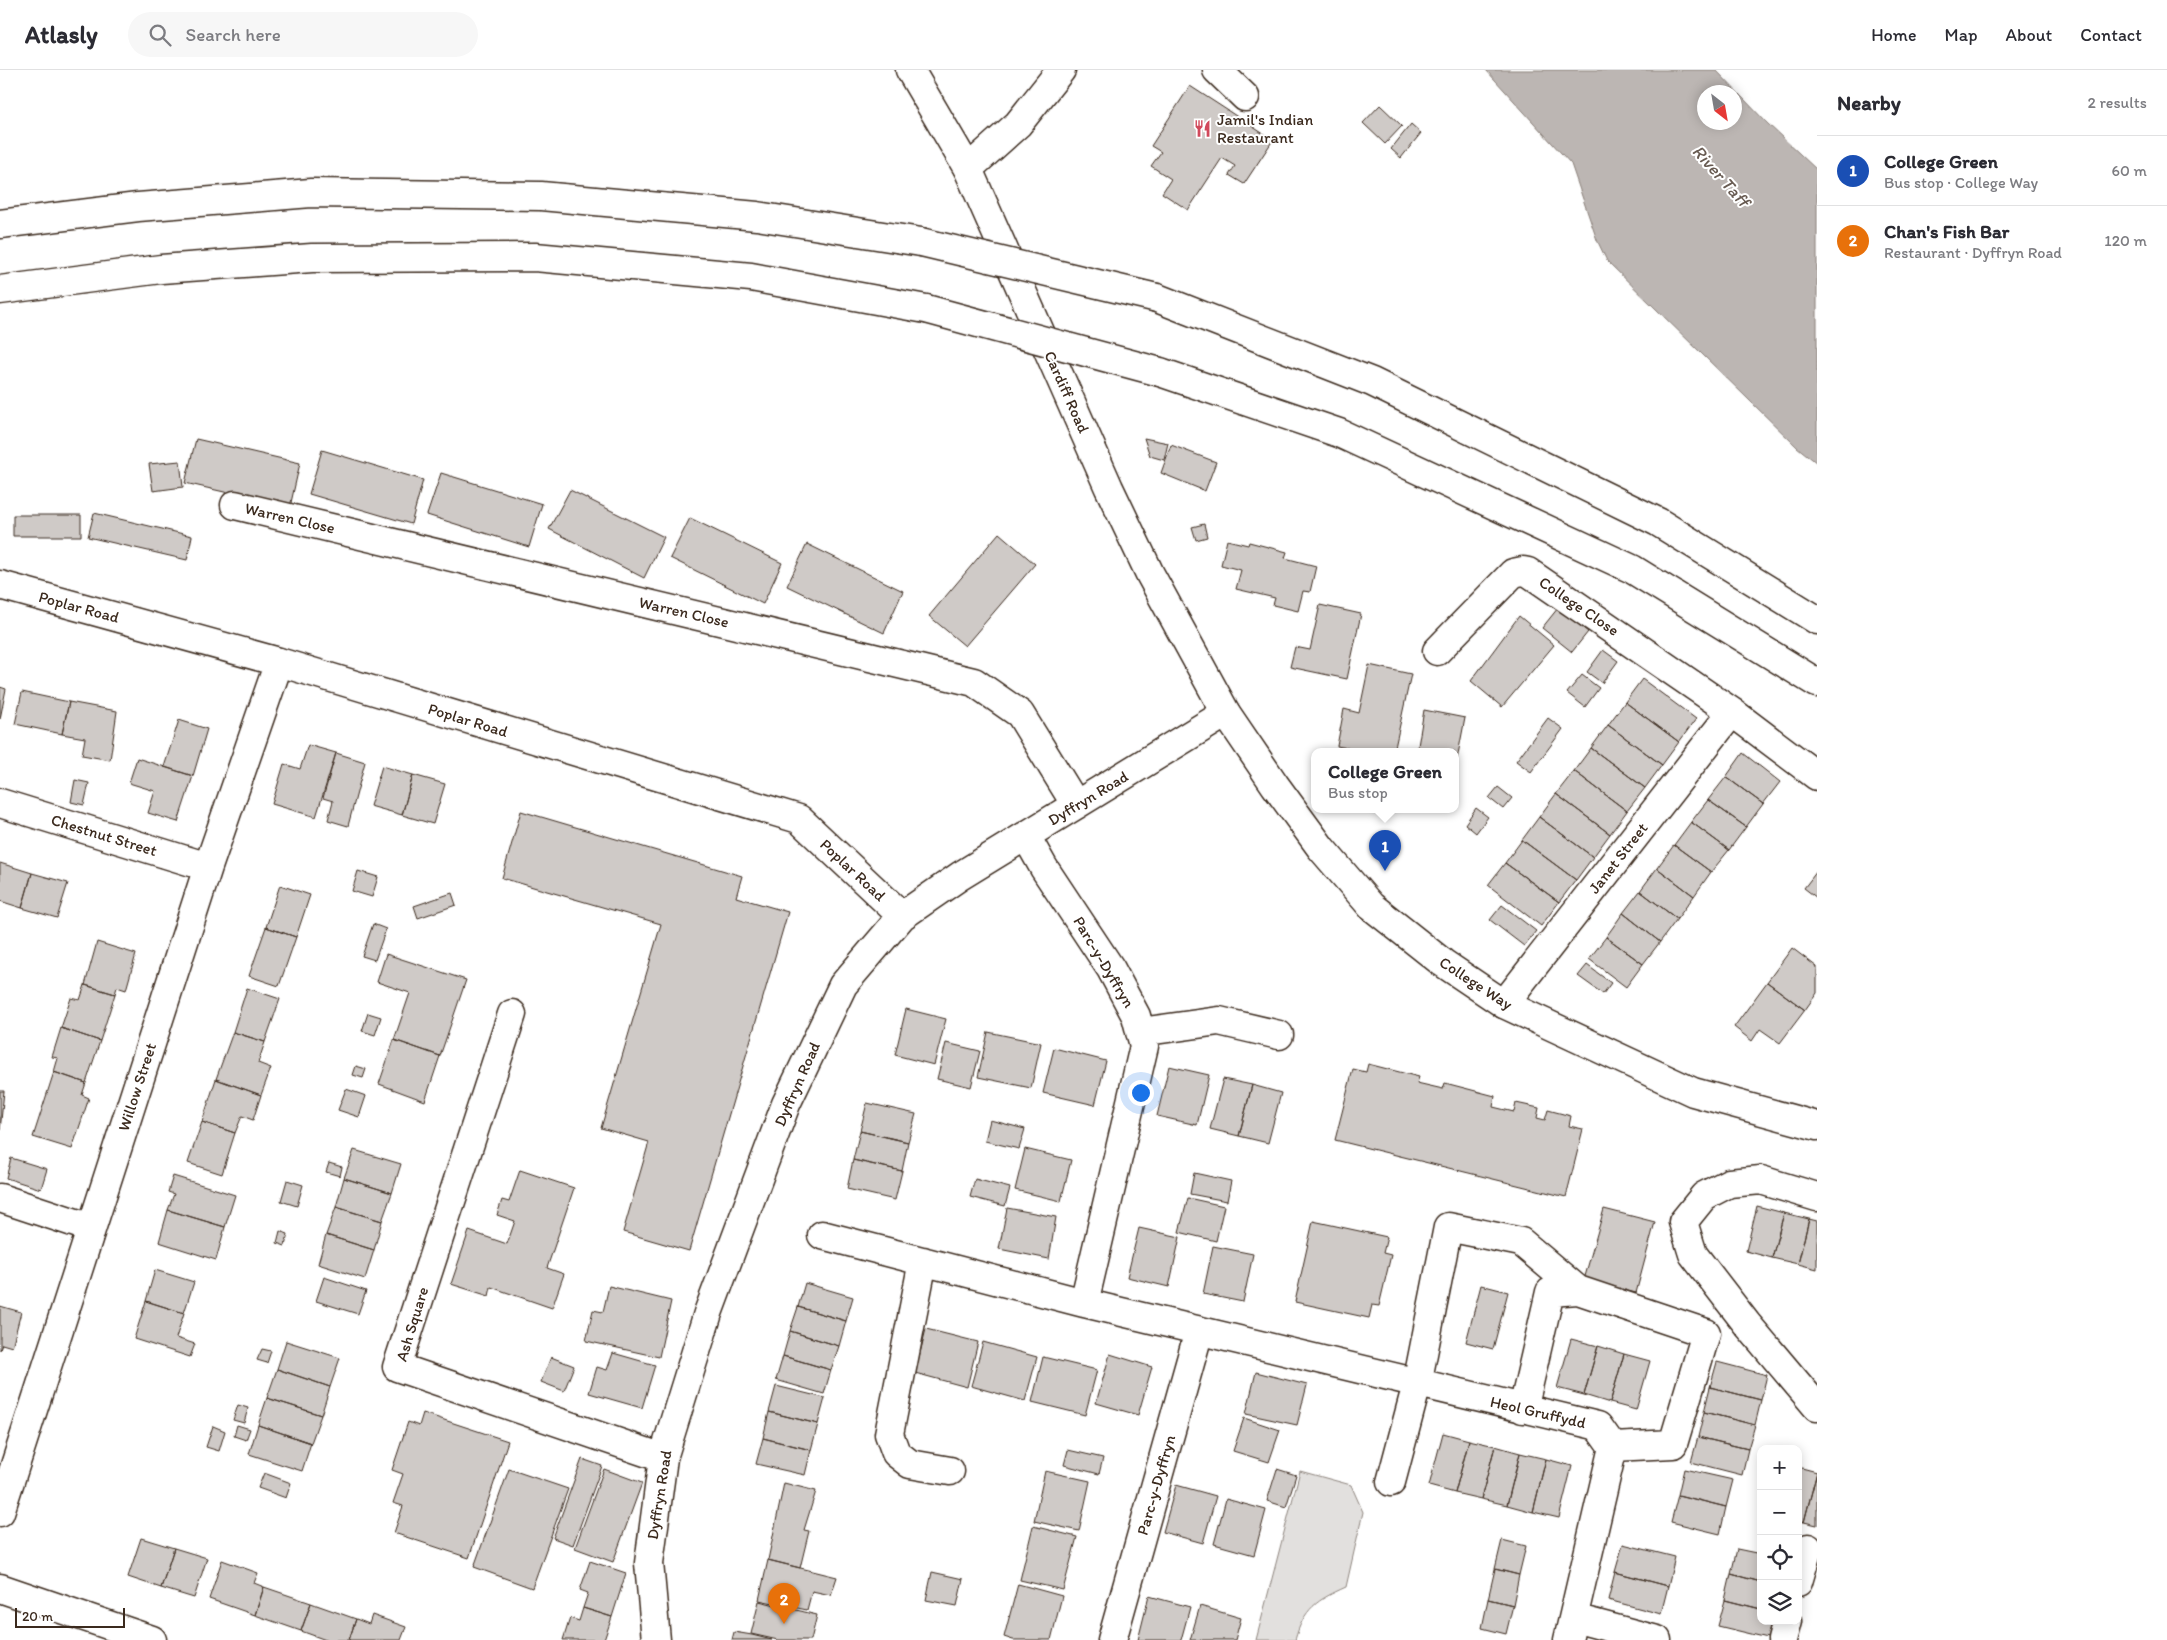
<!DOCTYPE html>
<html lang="en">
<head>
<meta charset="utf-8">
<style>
	body { margin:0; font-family:Itim,sans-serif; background:#f7f7f7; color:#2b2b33 }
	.controls { position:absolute; right:15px; bottom:15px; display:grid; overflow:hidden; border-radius:10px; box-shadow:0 2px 12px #0003 }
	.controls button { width:45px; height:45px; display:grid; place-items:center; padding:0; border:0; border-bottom:1px solid #e1e1e2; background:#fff; color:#2b2b33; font:25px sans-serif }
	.compass { position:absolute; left:1697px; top:15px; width:45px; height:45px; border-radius:50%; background:#fff; box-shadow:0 2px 12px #0003; rotate:149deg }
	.scale { position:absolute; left:15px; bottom:12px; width:110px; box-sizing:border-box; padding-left:5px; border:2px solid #3b2a1e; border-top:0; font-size:14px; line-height:18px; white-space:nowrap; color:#3b2a1e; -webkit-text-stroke:4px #fff; paint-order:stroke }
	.you { position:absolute; left:1140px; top:1022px; width:18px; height:18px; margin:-12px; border:4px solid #fff; border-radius:50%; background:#1a73e8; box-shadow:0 0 0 8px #1a73e833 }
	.badge { display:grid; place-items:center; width:32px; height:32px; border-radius:50%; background:#d1495b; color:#fff; font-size:16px; font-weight:700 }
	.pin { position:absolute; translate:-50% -41px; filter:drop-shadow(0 1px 2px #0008) }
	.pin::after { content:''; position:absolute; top:26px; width:18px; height:15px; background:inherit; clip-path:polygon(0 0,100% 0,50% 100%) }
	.popup { position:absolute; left:1311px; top:678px; width:148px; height:65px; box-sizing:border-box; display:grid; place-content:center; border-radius:10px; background:#fff; filter:drop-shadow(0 1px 4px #0005); font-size:16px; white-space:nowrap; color:#7c7c81 }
	.popup b { font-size:19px; color:#2b2b33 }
	.popup::after { content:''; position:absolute; left:50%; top:100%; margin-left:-10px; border:10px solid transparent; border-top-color:#fff }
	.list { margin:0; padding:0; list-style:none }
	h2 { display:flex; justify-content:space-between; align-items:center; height:65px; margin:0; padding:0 20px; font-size:21px }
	h2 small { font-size:16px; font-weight:400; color:#7c7c81 }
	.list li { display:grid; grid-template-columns:32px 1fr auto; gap:15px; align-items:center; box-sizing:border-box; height:70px; padding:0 20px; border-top:1px solid #e1e1e2 }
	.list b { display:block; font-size:19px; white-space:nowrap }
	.list p { margin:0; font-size:16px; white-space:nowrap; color:#7c7c81 }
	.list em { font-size:16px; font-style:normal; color:#7c7c81 }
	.icon { flex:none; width:28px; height:28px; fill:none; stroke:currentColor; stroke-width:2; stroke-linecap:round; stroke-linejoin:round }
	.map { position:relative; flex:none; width:1817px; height:1570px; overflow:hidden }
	header { display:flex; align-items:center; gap:30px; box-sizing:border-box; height:70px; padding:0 25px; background:#fff; border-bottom:1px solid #e1e1e2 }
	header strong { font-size:24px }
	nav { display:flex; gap:28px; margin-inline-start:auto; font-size:18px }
	.search { width:350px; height:45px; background:#f7f7f7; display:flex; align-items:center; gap:12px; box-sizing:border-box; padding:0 18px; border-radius:28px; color:#7c7c81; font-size:19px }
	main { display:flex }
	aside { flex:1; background:#fff }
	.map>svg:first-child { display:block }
</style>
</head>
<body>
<header>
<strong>Atlasly</strong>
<div class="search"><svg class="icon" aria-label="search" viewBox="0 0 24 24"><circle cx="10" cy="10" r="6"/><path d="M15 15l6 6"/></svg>Search here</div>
<nav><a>Home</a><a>Map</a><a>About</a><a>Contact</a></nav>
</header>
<main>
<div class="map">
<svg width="1817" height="1570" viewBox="0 0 1817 1570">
	<rect width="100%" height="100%" fill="#fff"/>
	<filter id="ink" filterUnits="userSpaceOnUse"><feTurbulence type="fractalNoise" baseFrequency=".02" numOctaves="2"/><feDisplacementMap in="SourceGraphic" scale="10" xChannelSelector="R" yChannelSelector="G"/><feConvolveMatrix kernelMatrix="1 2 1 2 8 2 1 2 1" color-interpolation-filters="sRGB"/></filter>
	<g filter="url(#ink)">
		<!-- green -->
		<path fill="#e2e0de" stroke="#8e857e" d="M1300,1401L1351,1415L1363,1442L1346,1517C1317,1530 1304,1538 1295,1570H1256Z"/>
		<!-- water -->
		<path fill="#bcb6b3" stroke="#887e77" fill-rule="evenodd" d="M1486,0H1716L1768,54L1817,100V393L1797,377L1607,191L1597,170L1571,94ZM1704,22H1734V52H1704Z"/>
		<!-- building -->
		<path fill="#cfcac7" stroke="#3b2a1e" d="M1190,16L1273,70L1244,114L1229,105L1235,96L1222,88L1188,140L1162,123L1171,109L1151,96L1161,82L1151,76Z
			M1380,35L1402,56L1385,74L1363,53Z
			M1411,54L1421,63L1401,88L1391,79Z
			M1144,368L1168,373L1164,390L1150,386Z
			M196,369L300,393L290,437L185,413Z
			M1171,375L1216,392L1205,421L1161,403Z
			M322,380L423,410L411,454L309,424Z
			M180,391L183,417L153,421L149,394Z
			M441,403L542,434L529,477L427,445Z
			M570,420L664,467L644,508L549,459Z
			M94,443L192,466L187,490L88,467Z
			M13,445H81V466H13Z
			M690,448L782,493L763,534L670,488Z
			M1204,454L1207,467L1196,470L1192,457Z
			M999,463L1035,494L965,576L929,546Z
			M1227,470L1248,475L1249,472L1287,482L1285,488L1316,496L1310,522L1303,521L1298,541L1273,535L1275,528L1236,519L1241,500L1221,495Z
			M807,474L903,521L884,563L787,516Z
			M1320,535L1361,544L1347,609L1290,597L1295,577L1310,580Z
			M1558,538L1588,562L1572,582L1542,558Z
			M1519,546L1554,575L1502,637L1471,611Z
			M1603,580L1618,591L1602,613L1587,602Z
			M1369,595L1411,604L1394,682H1368L1337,676L1344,639L1359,643Z
			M1582,605L1599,618L1585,637L1567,623Z
			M1642,609L1696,649L1679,672L1625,632Z
			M0,617L6,619L0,649Z
			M22,622L69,632L62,664L15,654Z
			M69,632L117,641L110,690L82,685L85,668L62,664Z
			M1625,632L1679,672L1662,695L1608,655Z
			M1424,640L1465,648L1455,700V682H1417Z
			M1548,648L1563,659L1531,702L1516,691Z
			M179,650L207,659L193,706L164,697Z
			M1608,655L1662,695L1645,718L1591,678Z
			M308,675L336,683L316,747L272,734L284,694L300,699Z
			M1591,678L1645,718L1627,741L1574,701Z
			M336,683L365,692L348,756L328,750L333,731L323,728Z
			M1743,683L1780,712L1763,734L1726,707Z
			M137,688L193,706L178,752L148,743L155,721L129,713Z
			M382,696L413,705L402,745L370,736Z
			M1574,701L1627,741L1610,764L1556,724Z
			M413,705L445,714L433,754L402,745Z
			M1726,707L1763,734L1746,757L1708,730Z
			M75,710L89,713L84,735L71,732Z
			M1498,717L1512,728L1503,739L1489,728Z
			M1556,724L1610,764L1593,787L1539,747Z
			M1708,730L1746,757L1729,780L1691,752Z
			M1476,738L1488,747L1476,763L1465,754Z
			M521,741L742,806L736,827L788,842L689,1181L623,1162L649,1072L601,1058L661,854L502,808Z
			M1539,747L1593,787L1576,810L1522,770Z
			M1691,752L1729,780L1711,802L1674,775Z
			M1522,770L1576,810L1559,832L1505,793Z
			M1674,775L1711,802L1694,826L1657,798Z
			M0,793L32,803L22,838L0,831Z
			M1505,793L1559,832L1541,856L1488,815Z
			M1657,798L1694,826L1677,849L1640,821Z
			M358,801L378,807L372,827L352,821Z
			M1817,801V828L1804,818Z
			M32,803L68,813L57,848L22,838Z
			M280,815L310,825L296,867L266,857Z
			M1640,821L1677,849L1660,872L1623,843Z
			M452,823L456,835L418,848L414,836Z
			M1502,835L1536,861L1524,876L1490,850Z
			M1623,843L1660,872L1643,894L1606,867Z
			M373,854L386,859L375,890L362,886Z
			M266,857L296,867L279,916L249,906Z
			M1606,867L1643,894L1626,917L1589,889Z
			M97,872L136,884L126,920L117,917L115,924L85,915Z
			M1792,878L1817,897V923L1805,940L1767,912Z
			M386,884L466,910L440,986L394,970L410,923L377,912Z
			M1587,895L1611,913L1603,924L1578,906Z
			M1767,912L1805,940L1780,973L1760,959L1752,971L1734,957Z
			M85,915L115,924L100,971L61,958L71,928L80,930Z
			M247,918L280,929L265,972L233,962Z
			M906,939L946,949L934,995L895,985Z
			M368,943L381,947L375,965L362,961Z
			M61,958L100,971L86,1013L54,1002L58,988L52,987Z
			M233,962L265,972L258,993L271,998L261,1025L216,1009Z
			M988,962L1041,973L1031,1018L978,1007Z
			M394,970L440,986L425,1031L379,1014Z
			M946,973L980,981L971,1017L937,1009Z
			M1054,978L1106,991L1095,1035L1043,1023Z
			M1368,994L1419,1007L1417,1013L1443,1019L1445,1013L1495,1026L1493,1037L1514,1042L1516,1033L1539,1038L1537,1048L1545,1050L1548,1040L1571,1046L1569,1056L1583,1059L1566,1127L1335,1070L1353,999L1366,1002Z
			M356,996L366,999L363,1008L353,1005Z
			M1169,996L1209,1005L1197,1055L1157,1046Z
			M54,1002L86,1013L82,1025L89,1028L72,1079L33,1067Z
			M216,1009L261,1025L253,1050L242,1046L235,1063L202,1052Z
			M1223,1009L1252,1015L1239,1066L1210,1059Z
			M1252,1015L1281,1023L1268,1073L1239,1066Z
			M346,1019L366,1026L359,1047L338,1040Z
			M0,1021H4L0,1061Z
			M867,1033L916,1044L908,1072L860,1061Z
			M990,1050L1025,1059L1019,1079L985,1071Z
			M202,1052L235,1063L222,1104L188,1093Z
			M860,1061L908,1072L902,1101L853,1090Z
			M1025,1079L1071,1090L1061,1131L1015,1120Z
			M354,1080L401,1094L392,1123L344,1108Z
			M11,1088L47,1099L41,1119L6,1108Z
			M853,1090L902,1101L895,1130L847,1119Z
			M329,1093L342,1097L340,1106L326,1102Z
			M520,1100L574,1118L547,1198L564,1204L552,1238L491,1217L489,1226L451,1214L469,1161L507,1174L515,1151L497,1145L502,1130L509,1132Z
			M1194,1103L1231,1111L1227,1131L1190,1124Z
			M173,1106L235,1125L225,1157L168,1140L174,1124L168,1122Z
			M344,1108L392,1123L382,1151L336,1137Z
			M975,1109L1010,1118L1005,1136L970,1127Z
			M287,1110L303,1115L297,1136L281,1131Z
			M1188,1128L1224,1136L1216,1171L1179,1162Z
			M1757,1136L1784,1143L1772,1188L1746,1181Z
			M336,1137L382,1151L374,1180L326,1165Z
			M1007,1138L1056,1147L1049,1189L999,1179Z
			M1604,1139L1655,1152L1636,1223L1584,1210Z
			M168,1140L225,1157L216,1190L159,1172Z
			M1784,1143L1809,1149L1798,1194L1772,1188Z
			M1809,1149L1817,1151V1199L1798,1194Z
			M1313,1151L1387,1167L1383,1183L1391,1185L1379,1236L1372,1235L1369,1248L1295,1232Z
			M1139,1158L1180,1167L1169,1217L1127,1207Z
			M280,1161L288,1164L285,1176L277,1173Z
			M326,1165L374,1180L365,1209L318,1194Z
			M1213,1176L1253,1184L1243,1232L1203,1224Z
			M155,1200L194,1212L184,1243L146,1231Z
			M324,1207L366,1221L358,1244L316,1231Z
			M805,1213L853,1227L846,1251L798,1237Z
			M1481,1215L1508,1222L1493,1279L1466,1272Z
			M609,1216L671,1231L659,1287L586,1271L593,1240L603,1242Z
			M146,1231L184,1243L176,1268L195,1274L190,1287L134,1269Z
			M0,1236L21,1242L12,1277L2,1274L0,1280Z
			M798,1237L846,1251L839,1276L790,1261Z
			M926,1259L978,1272L967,1317L915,1303Z
			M790,1261L839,1276L831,1300L783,1286Z
			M1571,1269L1598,1276L1584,1325L1557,1318Z
			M286,1271L340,1288L330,1317L277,1299Z
			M983,1272L1037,1287L1025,1331L971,1316Z
			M1598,1276L1624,1284L1610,1333L1584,1325Z
			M262,1279L271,1281L267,1293L257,1290Z
			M613,1283L655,1295L642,1338L589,1323L597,1297L607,1300Z
			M1110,1284L1152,1297L1138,1345L1096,1333Z
			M1624,1284L1650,1291L1636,1340L1610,1333Z
			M783,1286L831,1300L824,1324L776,1310Z
			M551,1287L574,1296L564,1321L541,1312Z
			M1043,1287L1097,1300L1085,1345L1032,1332Z
			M1717,1292L1767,1305L1761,1330L1710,1317Z
			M277,1299L330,1317L321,1345L267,1328Z
			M1256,1302L1307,1315L1297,1355L1246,1344Z
			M776,1316L825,1328L818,1354L769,1342Z
			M1710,1317L1761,1330L1755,1355L1704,1342Z
			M267,1328L321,1345L311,1373L258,1355Z
			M238,1335L248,1338L244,1353L233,1350Z
			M769,1342L818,1354L811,1380L763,1368Z
			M1704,1342L1755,1355L1748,1379L1698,1367Z
			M423,1343L508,1371L469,1488L394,1463L403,1436L393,1433L403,1404L392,1400L408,1352L419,1356Z
			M1244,1348L1280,1360L1269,1392L1233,1381Z
			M237,1355L250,1359L246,1370L234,1366Z
			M258,1355L311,1373L302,1401L249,1384Z
			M213,1356L225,1361L219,1381L206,1377Z
			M1443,1363L1469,1370L1455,1423L1429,1416Z
			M1698,1367L1748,1379L1742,1405L1691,1392Z
			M763,1368L811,1380L805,1405L756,1394Z
			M1469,1370L1495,1376L1481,1429L1455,1423Z
			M1495,1376L1520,1383L1507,1435L1481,1429Z
			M1068,1380L1103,1388L1099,1404L1064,1395Z
			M1520,1383L1546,1389L1533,1442L1507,1435Z
			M582,1389L602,1396L573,1475L553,1468Z
			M1546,1389L1572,1396L1559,1448L1533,1442Z
			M1798,1397L1817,1402L1804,1452L1798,1451Z
			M509,1399L568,1419L532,1518L474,1497Z
			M604,1399L642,1413L613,1492L575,1478Z
			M1277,1399L1296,1405L1286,1437L1267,1431Z
			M1684,1399L1733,1410L1726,1437L1678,1425Z
			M1045,1401L1090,1411L1079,1461L1034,1451Z
			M1817,1402V1455L1804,1452Z
			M264,1403L291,1413L286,1428L258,1418Z
			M784,1413L816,1421L804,1460L809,1461L800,1498L768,1490Z
			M1176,1415L1216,1426L1203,1473L1163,1462Z
			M1678,1425L1726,1437L1720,1464L1671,1452Z
			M1226,1429L1266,1440L1254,1485L1214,1474Z
			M1033,1456L1077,1467L1063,1520L1020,1510Z
			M141,1468L174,1478L161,1518L128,1507Z
			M1502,1470L1526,1476L1519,1505L1495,1499Z
			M1623,1474L1675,1487L1668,1516L1615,1502Z
			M174,1478L207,1488L194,1528L161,1518Z
			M1737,1479L1761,1484V1512L1731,1504Z
			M222,1490L258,1503L254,1513L264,1517L255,1545L209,1529Z
			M768,1490L837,1507L831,1525L812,1521L807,1540L759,1530Z
			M590,1491L626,1503L612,1547L583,1538L588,1523L580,1520Z
			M1495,1499L1519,1505L1513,1535L1488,1529Z
			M932,1502L963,1509L957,1536L926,1530Z
			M1615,1502L1668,1516L1661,1544L1608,1530Z
			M1731,1504L1761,1512V1539L1725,1530Z
			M1018,1514L1062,1526L1051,1570H1013L1004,1567Z
			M264,1517L311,1533L301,1561L255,1545Z
			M1149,1526L1190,1537L1181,1570H1138Z
			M1488,1529L1513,1535L1506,1564L1482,1558Z
			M1725,1530L1761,1539V1551H1777L1772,1569L1718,1556Z
			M759,1531L817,1545L811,1570H778L751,1564Z
			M311,1533L356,1549L349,1570H326L301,1561Z
			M1200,1536L1241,1548L1235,1570H1190Z
			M583,1538L612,1547L604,1570H563L570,1548L579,1551Z
			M372,1545L406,1557L401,1570H349L356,1549L369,1554Z
			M734,1562L752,1565L772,1570H732Z"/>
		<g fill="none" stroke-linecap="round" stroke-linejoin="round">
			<defs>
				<path id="minor" d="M1217,0L1245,27
					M968,99L1018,54L1061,0
					M235,435L974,612L1020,644L1076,735
					M0,515L279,592L799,749L902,846
					M1437,581L1513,503L1523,501L1528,502L1732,642L1817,706
					M0,733L208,797
					M1026,766L1044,798L1111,899L1136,946L1144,976L1084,1233L1598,1356L1613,1377L1568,1570
					M1504,934L1732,642
					M512,944L397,1297L663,1388
					M1140,962L1219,951L1279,965
					M1817,1127L1761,1110L1729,1113L1704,1126L1683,1152L1693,1184L1747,1254L1817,1337
					M0,1128L91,1158
					M822,1165L1084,1233
					M923,1191L889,1364L896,1383L910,1394L950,1401
					M1523,1339L1550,1222L1578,1220L1706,1263L1673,1374L1613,1377
					M1391,1412L1417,1314L1448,1157L1521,1172L1578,1220
					M0,1442L208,797L279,592
					M1798,1512L1808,1478
					M0,1518L152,1570
					M1574,1548L1657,1570
					M656,1570L649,1493L663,1388L708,1243L786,1034L843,915L902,846L960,806L1226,643
					M1112,1570L1199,1261
					M1782,1570L1787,1551"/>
				<path id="major" d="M910,0L968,99L1109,418L1150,504L1226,643L1275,715L1321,778L1371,836L1443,893L1504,934L1693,1022L1817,1056"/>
				<path id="highway" d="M0,154L138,137L311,123L541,126L757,146L921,172
					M0,220L161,199L312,188L535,187L751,207L926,239
					M1157,228L1372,312L1658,452L1817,550
					M1160,302L1339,363L1632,499L1817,613"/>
			</defs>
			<!-- minor casing -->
			<use href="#minor" stroke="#3b2a1e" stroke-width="31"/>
			<!-- major casing -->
			<use href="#major" stroke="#3b2a1e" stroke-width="31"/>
			<!-- highway casing -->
			<use href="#highway" stroke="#3b2a1e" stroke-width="31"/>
			<!-- minor -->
			<use href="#minor" stroke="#fff" stroke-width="28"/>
			<!-- major -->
			<use href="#major" stroke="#fff" stroke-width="28"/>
			<!-- highway -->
			<use href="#highway" stroke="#fff" stroke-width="28"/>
			<defs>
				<path id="highway-bridge" d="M921,172L1157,228
					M926,239L1160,302"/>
			</defs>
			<!-- highway-bridge casing -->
			<use href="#highway-bridge" stroke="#3b2a1e" stroke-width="31" stroke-linecap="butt"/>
			<!-- highway-bridge -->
			<use href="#highway-bridge" stroke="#fff" stroke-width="28"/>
		</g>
	</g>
	<!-- icons -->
	<defs>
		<symbol id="restaurant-bare" viewBox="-9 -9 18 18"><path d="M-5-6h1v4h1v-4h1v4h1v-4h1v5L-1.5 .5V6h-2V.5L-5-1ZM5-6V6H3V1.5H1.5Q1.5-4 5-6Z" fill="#d1495b" stroke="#fff" stroke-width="2.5" paint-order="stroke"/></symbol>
	</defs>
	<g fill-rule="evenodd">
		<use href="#restaurant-bare" x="1190" y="46" width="25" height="25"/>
	</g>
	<g text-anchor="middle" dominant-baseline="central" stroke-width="4" stroke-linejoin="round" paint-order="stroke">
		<!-- poi labels -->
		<g font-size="16" fill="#3b2a1e" stroke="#fff" text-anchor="start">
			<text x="1217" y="49">Jamil's Indian<tspan x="1217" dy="18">Restaurant</tspan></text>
		</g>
		<!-- street labels -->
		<g font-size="16" fill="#3b2a1e" stroke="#fff">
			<text transform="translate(1067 322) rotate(66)">Cardiff Road</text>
			<text transform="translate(290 448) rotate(13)">Warren Close</text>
			<text transform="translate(1579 536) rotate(34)">College Close</text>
			<text transform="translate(79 537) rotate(15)">Poplar Road</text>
			<text transform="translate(684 542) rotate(13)">Warren Close</text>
			<text transform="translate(468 650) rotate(17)">Poplar Road</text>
			<text transform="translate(1088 728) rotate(-31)">Dyffryn Road</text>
			<text transform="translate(104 765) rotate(17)">Chestnut Street</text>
			<text transform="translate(1618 788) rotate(-52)">Janet Street</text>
			<text transform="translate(853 800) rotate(43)">Poplar Road</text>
			<text transform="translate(1104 892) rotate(59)">Parc-y-Dyffryn</text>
			<text transform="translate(1476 913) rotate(33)">College Way</text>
			<text transform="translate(797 1014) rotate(-66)">Dyffryn Road</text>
			<text transform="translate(137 1017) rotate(-72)">Willow Street</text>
			<text transform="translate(412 1254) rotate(-73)">Ash Square</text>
			<text transform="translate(1538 1342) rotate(13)">Heol Gruffydd</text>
			<text transform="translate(1156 1415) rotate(-74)">Parc-y-Dyffryn</text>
			<text transform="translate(659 1425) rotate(-81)">Dyffryn Road</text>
		</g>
		<!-- water labels -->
		<g font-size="18" font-style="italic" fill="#685b52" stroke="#fff">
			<text transform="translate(1721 106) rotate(48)">River Taff</text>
		</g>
	</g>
</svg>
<div class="controls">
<button>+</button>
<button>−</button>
<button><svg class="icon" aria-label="locate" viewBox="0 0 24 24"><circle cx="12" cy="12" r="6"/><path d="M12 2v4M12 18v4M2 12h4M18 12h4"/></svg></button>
<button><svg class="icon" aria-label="layers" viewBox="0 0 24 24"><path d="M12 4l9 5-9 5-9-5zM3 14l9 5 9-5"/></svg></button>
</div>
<svg class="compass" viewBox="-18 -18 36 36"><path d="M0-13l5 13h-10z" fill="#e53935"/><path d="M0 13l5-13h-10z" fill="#7c7c81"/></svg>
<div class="scale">20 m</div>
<div class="you"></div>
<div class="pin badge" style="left:1385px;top:801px;background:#1a4fb4">1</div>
<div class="popup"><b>College Green</b>Bus stop</div>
<div class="pin badge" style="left:784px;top:1554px;background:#e8710a">2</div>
</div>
<aside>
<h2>Nearby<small>2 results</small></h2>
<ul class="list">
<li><span class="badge" style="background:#1a4fb4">1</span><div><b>College Green</b><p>Bus stop · College Way</p></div><em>60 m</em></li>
<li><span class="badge" style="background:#e8710a">2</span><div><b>Chan's Fish Bar</b><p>Restaurant · Dyffryn Road</p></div><em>120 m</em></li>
</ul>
</aside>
</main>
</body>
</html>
